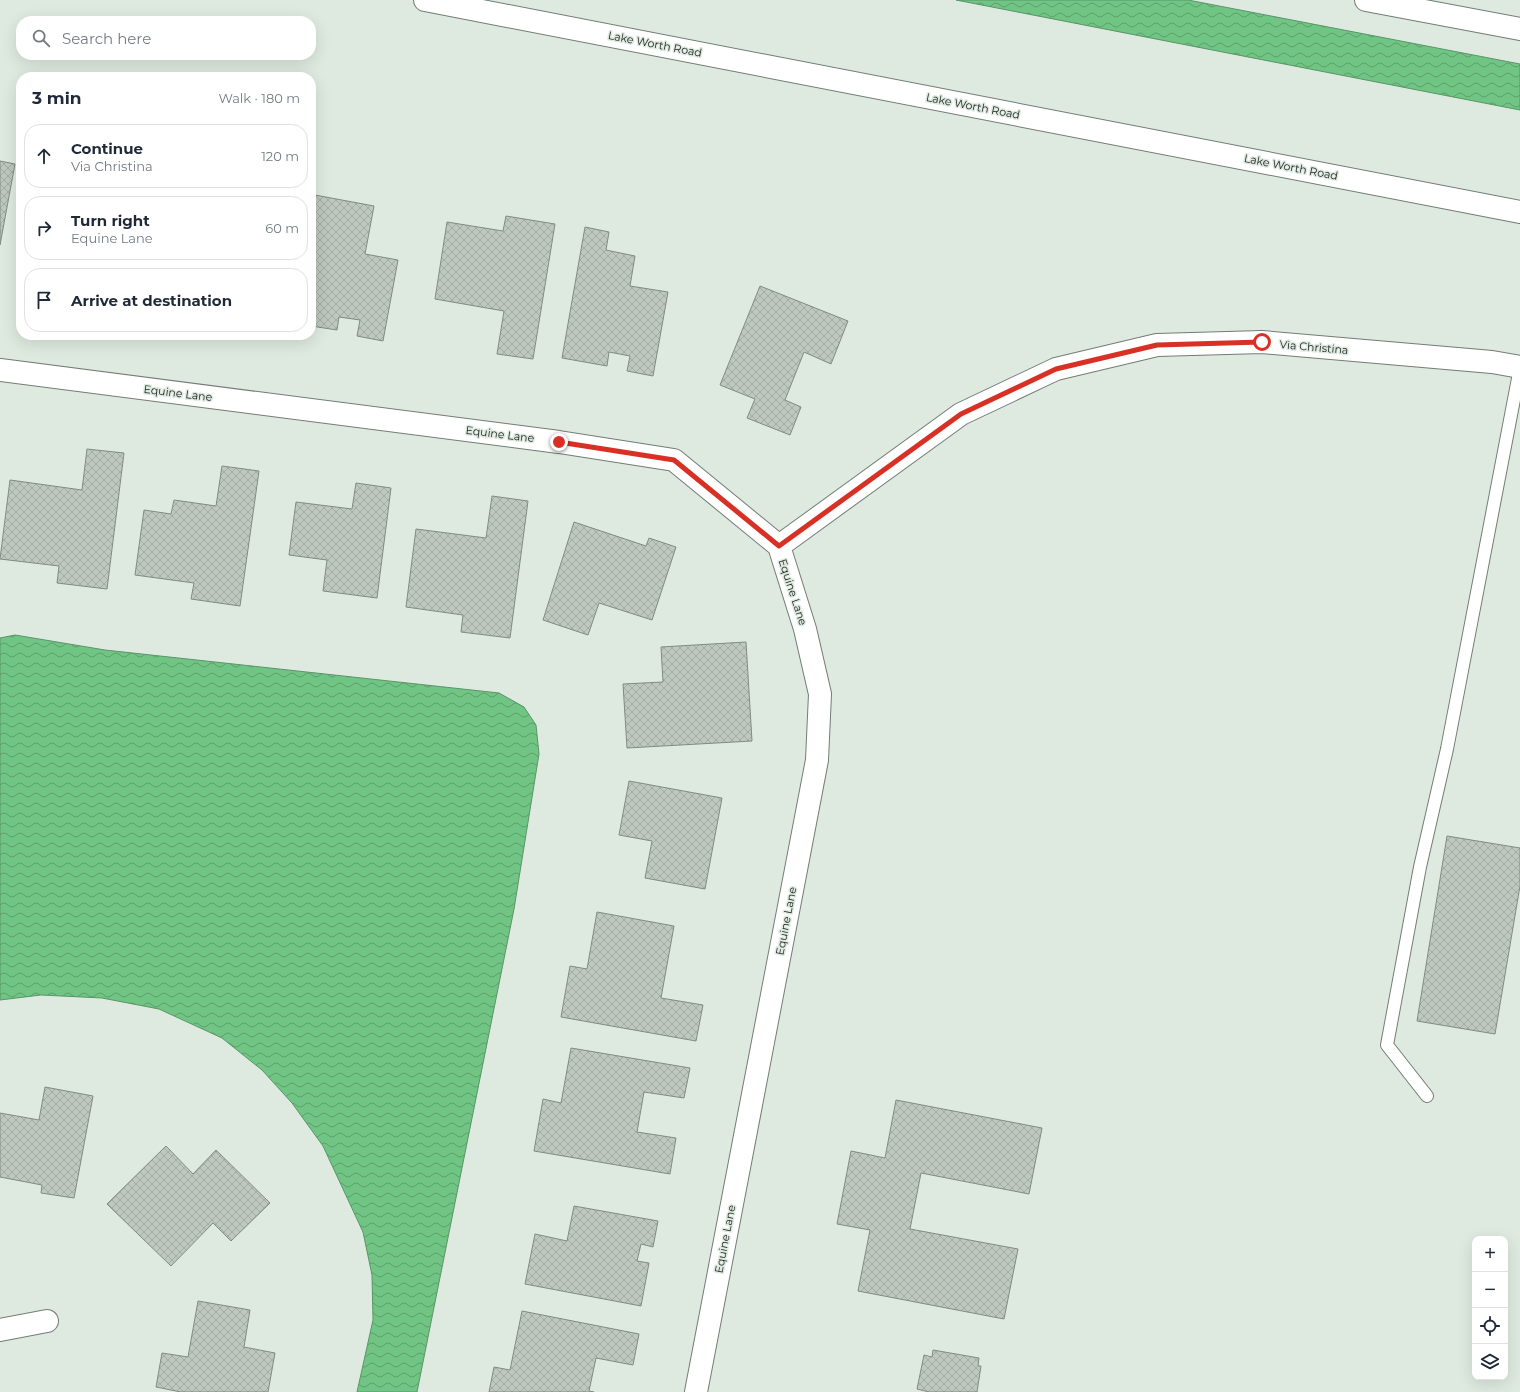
<!DOCTYPE html>
<html lang="en">
<head>
<meta charset="utf-8">
<style>
	body { margin:0; font-family:Montserrat,sans-serif; background:#f6f6f7; color:#1f2937 }
	.controls { position:absolute; right:12px; bottom:12px; display:grid; overflow:hidden; border-radius:8px; box-shadow:0 4px 16px #0002 }
	.controls button { width:36px; height:36px; display:grid; place-items:center; padding:0; border:0; border-bottom:1px solid #e0e1e3; background:#fff; color:#1f2937; font:20px sans-serif }
	.stop { position:absolute; width:12px; height:12px; margin:-9px; border:3px solid #d93025; border-radius:50%; background:#fff }
	.stop.end { background:#d93025; border-color:#fff; box-shadow:0 1px 4px #0008 }
	.list { margin:0; padding:0; list-style:none }
	h2 { display:flex; justify-content:space-between; align-items:center; height:52px; margin:0; padding:0 16px; font-size:17px }
	h2 small { font-size:13px; font-weight:400; color:#747a83 }
	.list li { display:grid; grid-template-columns:26px 1fr auto; gap:12px; align-items:center; box-sizing:border-box; height:64px; margin:0 8px 8px; padding:0 8px; border:1px solid #e0e1e3; border-radius:16px }
	.list b { display:block; font-size:15px; white-space:nowrap }
	.list p { margin:0; font-size:13px; white-space:nowrap; color:#747a83 }
	.list em { font-size:13px; font-style:normal; color:#747a83 }
	.icon { flex:none; width:22px; height:22px; fill:none; stroke:currentColor; stroke-width:2; stroke-linecap:round; stroke-linejoin:round }
	.map { position:relative; flex:none; width:1520px; height:1392px; overflow:hidden }
	.search { position:absolute; background:#fff; box-shadow:0 4px 16px #0002; left:16px; top:16px; width:300px; height:44px; display:flex; align-items:center; gap:10px; box-sizing:border-box; padding:0 14px; border-radius:16px; color:#747a83; font-size:15px }
	.panel { position:absolute; background:#fff; box-shadow:0 4px 16px #0002; left:16px; top:72px; width:300px; height:268px; border-radius:16px }
	.map>svg:first-child { display:block }
</style>
</head>
<body>
<div class="map">
<svg width="1520" height="1392" viewBox="0 0 1520 1392">
	<defs>
		<pattern id="water-waves" width="16" height="10" patternUnits="userSpaceOnUse"><rect width="16" height="10" fill="#71c584"/><path d="M0 5q4-4 8 0t8 0" fill="none" stroke="#5ca06c"/></pattern>
		<pattern id="building-cross-hatch" width="8" height="8" patternUnits="userSpaceOnUse"><rect width="8" height="8" fill="#bdc8be"/><path d="M0 0l8 8M0 8l8-8" fill="none" stroke="#a2aca3"/></pattern>
	</defs>
	<rect width="100%" height="100%" fill="#deeae0"/>
	<!-- water -->
	<path fill="url(#water-waves)" stroke="#599567" d="M956,0H1188L1520,64V110Z
		M15,635L105,650L499,693L524,707L536,725L539,754L514,909L417,1392H357L373,1320L372,1275L363,1232L323,1146L292,1103L262,1070L222,1038L159,1009L102,998L41,995L0,1000V638Z"/>
	<!-- building -->
	<path fill="url(#building-cross-hatch)" stroke="#808b82" d="M0,161L15,164L0,245Z
		M315,195L374,206L365,254L398,260L383,341L357,336L360,320L339,317L337,330L311,326V217Z
		M506,216L555,224L533,359L497,354L504,311L435,299L447,222L503,231Z
		M585,227L609,232L606,250L635,256L630,286L668,292L653,376L627,371L630,356L609,352L607,366L562,358Z
		M760,286L848,321L831,364L804,352L785,400L801,407L790,435L747,418L755,399L720,385Z
		M87,449L124,453L107,589L57,583L59,566L0,559L10,480L82,490Z
		M222,466L259,471L240,606L191,599L194,583L135,575L144,510L171,514L174,500L216,506Z
		M356,483L391,488L377,598L323,591L327,560L289,555L296,502L352,509Z
		M492,496L528,501L510,638L461,632L463,615L406,607L416,529L486,538Z
		M574,522L646,546L649,538L676,547L652,620L599,603L588,635L543,620Z
		M746,642L752,741L627,748L623,684L663,682L661,647Z
		M629,781L722,798L705,889L645,878L652,841L619,835Z
		M1447,836L1520,848V886L1495,1034L1417,1021Z
		M597,912L674,926L661,998L703,1005L696,1041L561,1017L570,966L587,969Z
		M571,1048L690,1068L684,1098L644,1092L637,1132L676,1138L670,1174L534,1151L543,1099L561,1103Z
		M45,1087L93,1096L74,1198L41,1193L42,1185L0,1177V1113L39,1120Z
		M896,1100L1042,1128L1029,1194L921,1173L910,1229L1018,1249L1004,1319L858,1291L870,1230L837,1224L851,1151L885,1158Z
		M166,1146L193,1174L216,1150L270,1203L231,1241L213,1223L171,1266L107,1204Z
		M574,1206L658,1221L653,1247L641,1244L637,1261L649,1263L641,1306L525,1284L535,1234L567,1241Z
		M198,1301L250,1310L244,1347L275,1353L268,1392H181L156,1387L162,1353L188,1357Z
		M522,1311L639,1334L633,1365L596,1358L589,1391L594,1392H489L494,1367L510,1370Z
		M933,1350L979,1358L978,1366H981L977,1392H929L917,1389L924,1355L932,1357Z"/>
	<g fill="none" stroke-linecap="round" stroke-linejoin="round">
		<defs>
			<path id="service" d="M1427,1096L1387,1045L1420,867L1447,749L1520,368"/>
			<path id="minor" d="M1366,0L1520,29
				M0,370L559,442L674,460L779,546L805,629L820,694L817,760L696,1392
				M779,546L961,414L1056,369L1157,345L1262,342L1492,362L1520,367
				M0,1330L47,1321"/>
			<path id="tertiary" d="M425,0L1520,212"/>
		</defs>
		<!-- service casing -->
		<use href="#service" stroke="#727d74" stroke-width="14"/>
		<!-- minor casing -->
		<use href="#minor" stroke="#727d74" stroke-width="24"/>
		<!-- tertiary casing -->
		<use href="#tertiary" stroke="#727d74" stroke-width="24"/>
		<!-- service -->
		<use href="#service" stroke="#fff" stroke-width="12"/>
		<!-- minor -->
		<use href="#minor" stroke="#fff" stroke-width="22"/>
		<!-- tertiary -->
		<use href="#tertiary" stroke="#fff" stroke-width="22"/>
	</g>
	<g fill="none" stroke-linecap="round" stroke-linejoin="round">
		<!-- route -->
		<path stroke="#d93025" stroke-width="5" d="M559,442L674,460L779,546L961,414L1056,369L1157,345L1262,342"/>
	</g>
	<g text-anchor="middle" dominant-baseline="central" stroke-width="3" stroke-linejoin="round" paint-order="stroke">
		<!-- street labels -->
		<g font-size="11" fill="#222623" stroke="#deeae0">
			<text transform="translate(655 44) rotate(11)">Lake Worth Road</text>
			<text transform="translate(973 106) rotate(11)">Lake Worth Road</text>
			<text transform="translate(1291 167) rotate(11)">Lake Worth Road</text>
			<text transform="translate(1314 347) rotate(5)">Via Christina</text>
			<text transform="translate(178 393) rotate(7)">Equine Lane</text>
			<text transform="translate(500 434) rotate(7)">Equine Lane</text>
			<text transform="translate(793 592) rotate(72)">Equine Lane</text>
			<text transform="translate(786 921) rotate(-79)">Equine Lane</text>
			<text transform="translate(725 1239) rotate(-79)">Equine Lane</text>
		</g>
	</g>
</svg>
<div class="controls">
<button>+</button>
<button>−</button>
<button><svg class="icon" aria-label="locate" viewBox="0 0 24 24"><circle cx="12" cy="12" r="6"/><path d="M12 2v4M12 18v4M2 12h4M18 12h4"/></svg></button>
<button><svg class="icon" aria-label="layers" viewBox="0 0 24 24"><path d="M12 4l9 5-9 5-9-5zM3 14l9 5 9-5"/></svg></button>
</div>
<div class="stop" style="left:1262px;top:342px"></div>
<div class="stop end" style="left:559px;top:442px"></div>
<div class="search"><svg class="icon" aria-label="search" viewBox="0 0 24 24"><circle cx="10" cy="10" r="6"/><path d="M15 15l6 6"/></svg>Search here</div>
<section class="panel">
<h2>3 min<small>Walk · 180 m</small></h2>
<ul class="list">
<li><svg class="icon" aria-label="ahead" viewBox="0 0 24 24"><path d="M12 20V5M6 11l6-6 6 6"/></svg><div><b>Continue</b><p>Via Christina</p></div><em>120 m</em></li>
<li><svg class="icon" aria-label="right" viewBox="0 0 24 24"><path d="M7 20v-9h11M14 6l5 5-5 5"/></svg><div><b>Turn right</b><p>Equine Lane</p></div><em>60 m</em></li>
<li><svg class="icon" aria-label="arrive" viewBox="0 0 24 24"><path d="M6 21V4h12l-3 4 3 4H6"/></svg><div><b>Arrive at destination</b></div></li>
</ul>
</section>
</div>
</body>
</html>
